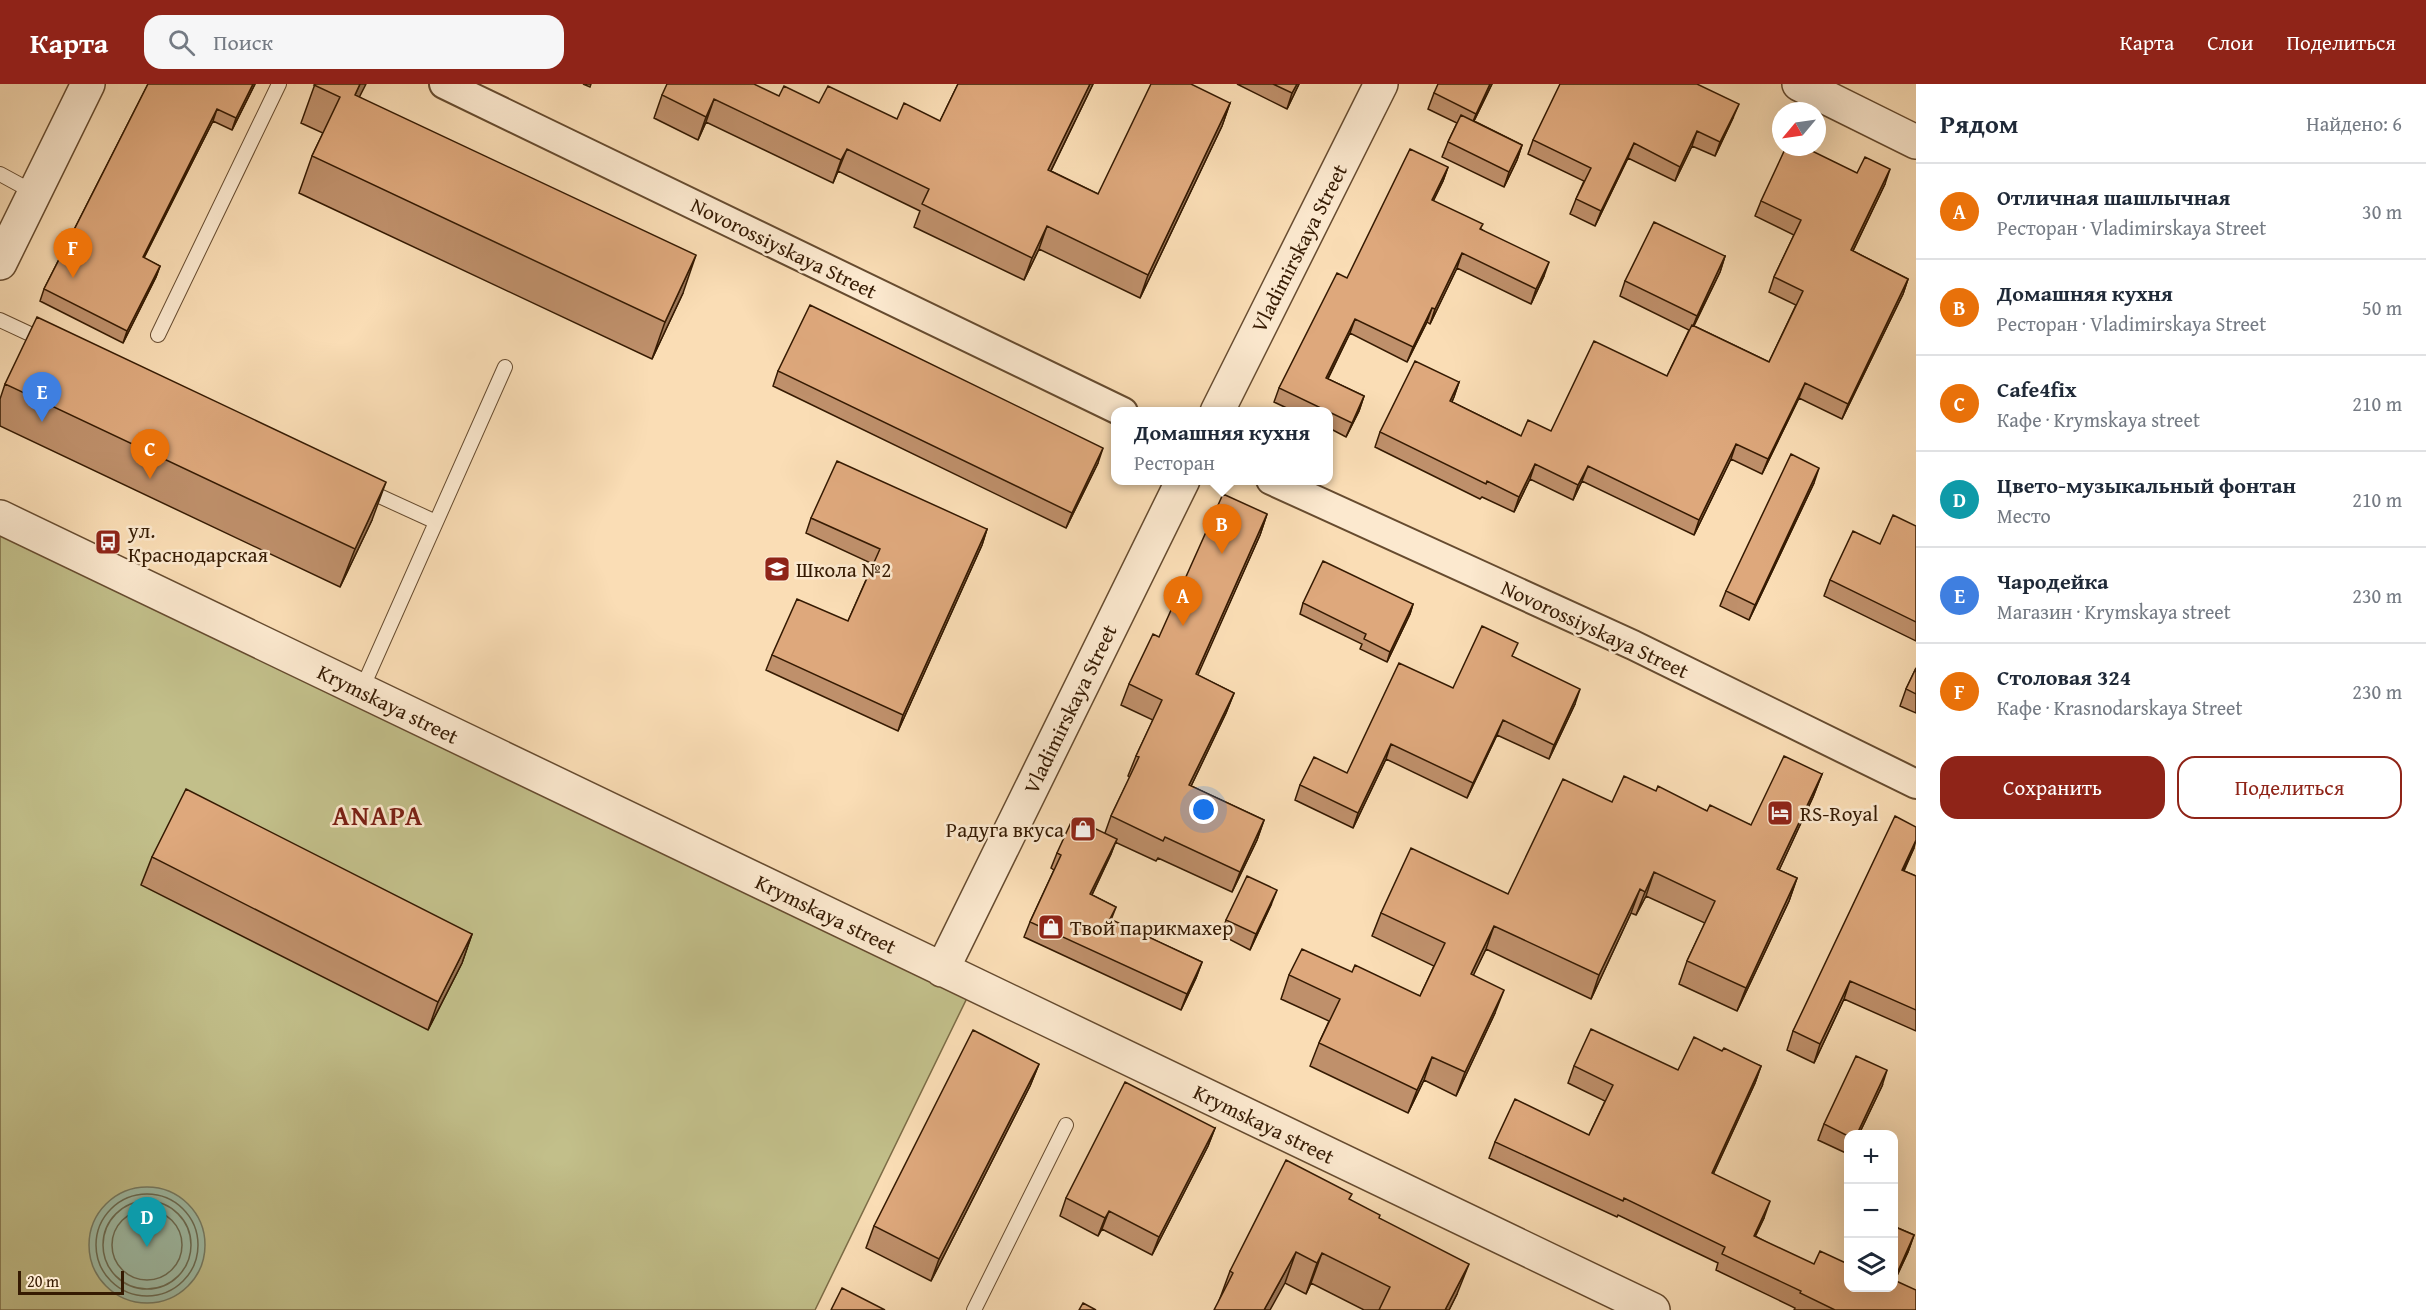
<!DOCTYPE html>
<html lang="ru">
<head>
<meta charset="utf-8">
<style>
	body { margin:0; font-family:"Gentium Book Plus",serif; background:#f6f6f7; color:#1f2937 }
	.controls { position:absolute; right:18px; bottom:18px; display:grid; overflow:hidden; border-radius:12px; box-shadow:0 6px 24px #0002 }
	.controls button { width:54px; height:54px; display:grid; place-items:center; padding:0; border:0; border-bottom:2px solid #e0e1e3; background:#fff; color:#1f2937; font:30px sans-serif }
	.compass { position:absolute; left:1772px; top:18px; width:54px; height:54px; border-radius:50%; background:#fff; box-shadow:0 6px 24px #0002; rotate:241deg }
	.scale { position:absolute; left:18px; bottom:15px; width:106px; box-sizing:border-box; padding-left:6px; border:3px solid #351a02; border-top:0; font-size:16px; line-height:21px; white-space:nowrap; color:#351a02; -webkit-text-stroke:4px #fce9cf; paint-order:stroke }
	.you { position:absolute; left:1204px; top:726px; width:21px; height:21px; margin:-15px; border:4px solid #fff; border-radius:50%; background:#1a73e8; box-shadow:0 0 0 9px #1a73e833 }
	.badge { display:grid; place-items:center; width:39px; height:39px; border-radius:50%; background:#8f2418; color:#fff; font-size:20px; font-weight:700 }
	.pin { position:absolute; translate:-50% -50px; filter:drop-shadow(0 2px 3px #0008) }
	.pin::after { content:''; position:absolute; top:32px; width:21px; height:18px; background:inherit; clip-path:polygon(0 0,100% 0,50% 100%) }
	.popup { position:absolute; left:1111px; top:323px; width:222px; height:78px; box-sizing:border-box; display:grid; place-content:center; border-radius:12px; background:#fff; filter:drop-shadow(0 2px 4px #0005); font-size:20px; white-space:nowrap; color:#747a83 }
	.popup b { font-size:22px; color:#1f2937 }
	.popup::after { content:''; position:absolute; left:50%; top:100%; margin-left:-12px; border:12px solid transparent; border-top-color:#fff }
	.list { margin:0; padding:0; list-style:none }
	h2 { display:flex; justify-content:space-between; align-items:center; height:78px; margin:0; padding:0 24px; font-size:26px }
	h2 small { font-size:20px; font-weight:400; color:#747a83 }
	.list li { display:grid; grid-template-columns:39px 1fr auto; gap:18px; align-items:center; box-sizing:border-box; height:96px; padding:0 24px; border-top:2px solid #e0e1e3 }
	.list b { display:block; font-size:22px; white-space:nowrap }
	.list p { margin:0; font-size:20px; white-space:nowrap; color:#747a83 }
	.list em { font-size:20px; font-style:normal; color:#747a83 }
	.actions { display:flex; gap:12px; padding:18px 24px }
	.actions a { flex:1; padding:14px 0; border:2px solid #8f2418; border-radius:18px; text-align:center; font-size:21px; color:#8f2418 }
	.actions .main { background:#8f2418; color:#fff }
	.icon { flex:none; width:33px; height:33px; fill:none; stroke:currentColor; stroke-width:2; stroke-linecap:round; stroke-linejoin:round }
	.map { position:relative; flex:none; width:1916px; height:1226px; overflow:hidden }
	header { display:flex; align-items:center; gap:36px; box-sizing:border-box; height:84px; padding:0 30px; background:#8f2418; color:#fff }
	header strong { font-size:28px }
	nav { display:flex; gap:33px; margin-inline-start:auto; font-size:21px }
	.search { width:420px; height:54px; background:#f6f6f7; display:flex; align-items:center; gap:15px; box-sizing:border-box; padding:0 21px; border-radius:18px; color:#747a83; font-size:22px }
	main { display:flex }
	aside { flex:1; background:#fff }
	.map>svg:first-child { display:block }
</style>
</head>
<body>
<header>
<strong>Карта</strong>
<div class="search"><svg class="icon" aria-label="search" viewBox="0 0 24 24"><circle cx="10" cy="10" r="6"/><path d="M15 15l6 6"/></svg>Поиск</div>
<nav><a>Карта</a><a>Слои</a><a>Поделиться</a></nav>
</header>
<main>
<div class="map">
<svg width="1916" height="1226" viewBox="0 0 1916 1226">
	<rect width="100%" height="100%" fill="#faddb5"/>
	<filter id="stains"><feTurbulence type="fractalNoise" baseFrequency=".00333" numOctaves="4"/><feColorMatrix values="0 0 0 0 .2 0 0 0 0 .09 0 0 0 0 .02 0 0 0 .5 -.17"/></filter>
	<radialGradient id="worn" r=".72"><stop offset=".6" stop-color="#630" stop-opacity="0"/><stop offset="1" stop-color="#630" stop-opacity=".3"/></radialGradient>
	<!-- green -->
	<path fill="#c2bf8a" stroke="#7c6c46" stroke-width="1.5" d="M0,451L967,914L815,1226H0Z"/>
	<!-- water -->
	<path fill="#9fbda7" stroke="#757c65" stroke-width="1.5" d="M89 1161a58 58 0 1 1 116 0a58 58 0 1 1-116 0Z"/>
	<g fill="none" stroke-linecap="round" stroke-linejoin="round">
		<!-- shore -->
		<path stroke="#6a6c54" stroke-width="1.5" d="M96 1161a51 51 0 1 1 102 0a51 51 0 1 1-102 0Z
			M103 1161a44 44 0 1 1 88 0a44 44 0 1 1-88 0Z
			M112 1161a35 35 0 1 1 70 0a35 35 0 1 1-70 0Z"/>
		<defs>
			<path id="service" d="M0,90L35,109
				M0,236L45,257
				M158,251L279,0
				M364,405L436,438
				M361,607L505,283
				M974,1226L1066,1041"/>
			<path id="minor" d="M444,0L1123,328
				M1271,396L1633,561L1916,700"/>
			<path id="tertiary" d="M1799,0L1916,58
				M0,179L88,0
				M1217,328L1381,0
				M0,433L1653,1226
				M942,886L1183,396"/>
		</defs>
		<!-- service casing -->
		<use href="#service" stroke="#664b2f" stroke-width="16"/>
		<!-- minor casing -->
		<use href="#minor" stroke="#664b2f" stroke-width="32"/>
		<!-- tertiary casing -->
		<use href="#tertiary" stroke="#664b2f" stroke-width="36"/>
		<!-- service -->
		<use href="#service" stroke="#fce9cf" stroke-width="14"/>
		<!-- minor -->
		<use href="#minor" stroke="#fce9cf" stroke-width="28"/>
		<!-- tertiary -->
		<use href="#tertiary" stroke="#fce9cf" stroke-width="33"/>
	</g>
	<!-- wall -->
	<path fill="#bf906b" stroke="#351a02" stroke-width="1.5" d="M148,0H255L232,46L213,37L144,174L160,182L156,193L123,259L40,217L44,205Z
		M315,0L359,13L683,209L652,275L299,109L312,72L323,49L301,39Z
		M583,0H591L590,3Z
		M958,0H1093L1051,87L1098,110L1230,19L1222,42L1140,214L1039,165L1024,196L914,143L920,127L838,87L833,99L706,38L698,56L654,34L662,11L779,12L819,19L897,35L940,37Z
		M1237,0H1299L1287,25Z
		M1492,0L1474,37L1522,61L1517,76L1504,103L1442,73L1448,58L1457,39L1428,25L1434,9Z
		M1733,34L1715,72L1692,62L1675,97L1628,74L1595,142L1570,130L1576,115L1584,97L1528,70L1533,56Z
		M1448,83L1443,97L1433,117L1481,145L1544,192L1531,220L1457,184L1430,240L1427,238L1407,278L1350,249L1328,295L1364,312L1359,327L1346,353L1329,344V327H1293L1274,318L1279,304L1347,194Z
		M1857,89L1885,100L1853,167L1908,195L1903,210L1842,335L1799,314L1762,390L1731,375L1694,451L1582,397L1573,416L1530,395L1514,428L1482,413L1480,415L1375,363L1380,348L1459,298L1452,318L1521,352L1551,347L1667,292L1689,246L1620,212L1625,197L1725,172L1720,188L1694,242L1769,278L1796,221L1769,208L1774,193L1794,151L1755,132L1761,117Z
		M778,287L1098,379L1066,444L773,302Z
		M5,300L372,436L340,503L0,342V315Z
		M1814,399L1749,536L1720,522L1726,507Z
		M1267,430L1260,451L1197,591L1234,609L1226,629L1191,702L1264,736L1257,756L1232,808L1158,774L1156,777L1115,758L1111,770L1092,811L1116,823L1111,836L1202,878L1196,894L1181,926L1024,853L1030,838L1054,786L1051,784L1057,769L1105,749L1111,732L1130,693L1128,692L1136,672L1153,636L1121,621L1129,600L1159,553Z
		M811,434L987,445L982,461L898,647L766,586L772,571L848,537L873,480L806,449Z
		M1916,442V557L1824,512L1830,496L1880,460Z
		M1303,519L1413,520L1410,530L1387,578L1360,565L1362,560L1300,530Z
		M1513,573L1575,620L1549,675L1497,651L1467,714L1386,675L1353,744L1295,716L1300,701L1347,689L1453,604Z
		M1916,584V629L1900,622L1906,605Z
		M1822,690L1813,713L1779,786L1797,794L1789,817L1737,927L1679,900L1687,877L1705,839L1646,812L1636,831L1631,829L1591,915L1486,865L1473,891L1495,929L1456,1012L1424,996L1408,1029L1310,982L1319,959L1329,937L1281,915L1289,891L1352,888L1420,912L1434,882L1372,852L1381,829L1508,810L1612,718L1656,707L1707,727L1751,741Z
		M1914,764L1904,787L1916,792V947L1844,915L1814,979L1787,966L1793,947Z
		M152,773L472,850L462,879L428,946L141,801Z
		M1271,821L1250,866L1221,851L1226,836Z
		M1722,967L1761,982L1755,999L1713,1090L1764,1134L1755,1152L1848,1203L1893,1142L1914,1151L1908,1168L1895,1196L1916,1226H1794L1795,1224L1716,1186L1718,1179L1618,1131L1617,1133L1489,1074L1495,1058L1589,1051L1605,1017L1568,999L1574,982L1678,986Z
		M1039,980L1030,1002L931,1197L866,1164L874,1142Z
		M1882,1002L1859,1050H1848V1070L1818,1056L1824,1040Z
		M1215,1044L1208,1062L1152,1171L1102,1145L1098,1152L1060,1132L1066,1114Z
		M1350,1116L1379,1134L1457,1210L1449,1226H1364L1311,1199L1306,1210L1285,1199L1219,1217L1230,1187Z"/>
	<!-- shaded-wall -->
	<path fill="#9b7657" stroke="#351a02" stroke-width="1.5" d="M253,0H255L232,46L236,34Z
		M360,0H366L341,49L355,11Z
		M1090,0H1093L1040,109L1048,86Z
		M1297,0H1299L1287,25L1292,9Z
		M1490,0H1492L1470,45L1476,30Z
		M714,15L706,38L698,56L706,33Z
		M1230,19L1222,42L1140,214L1148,191Z
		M1739,20L1733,34L1715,72L1720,58Z
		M217,25L213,37L138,185L143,173Z
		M1697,47L1692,62L1675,97L1680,83Z
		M1634,59L1628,74L1595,142L1601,127Z
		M1522,61L1517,76L1504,103L1509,88Z
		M847,65L838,87L833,99L841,76Z
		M1448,83L1443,97L1427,130L1432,116Z
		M1890,85L1885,100L1846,181L1851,166Z
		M1047,142L1039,165L1024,196L1032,174Z
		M1462,169L1457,184L1430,240L1435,225Z
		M696,171L683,209L652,275L665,238Z
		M1725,172L1720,188L1691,247L1697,232Z
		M1549,178L1544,192L1531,220L1536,205Z
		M160,182L156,193L123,259L127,247Z
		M1908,195L1903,210L1842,335L1848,320Z
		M1432,224L1427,238L1407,278L1413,263Z
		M1355,235L1350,249L1321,308L1326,294Z
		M1459,298L1454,313L1445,332L1450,317Z
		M1805,299L1799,314L1762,390L1768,375Z
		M1364,312L1359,327L1346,353L1352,339Z
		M1736,360L1731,375L1694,451L1699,436Z
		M1103,364L1098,379L1066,444L1072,429Z
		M1535,380L1530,395L1514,428L1519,413Z
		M1588,382L1582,397L1573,416L1578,401Z
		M1819,384L1814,399L1749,536L1755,521Z
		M386,398L372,436L340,503L355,465Z
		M1267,430L1260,451L1189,611L1196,590Z
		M987,445L982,461L898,647L903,631Z
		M1413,520L1410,530L1387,578L1390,568Z
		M1580,605L1575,620L1549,675L1554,661Z
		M1234,609L1226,629L1182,721L1189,701Z
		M1503,636L1497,651L1467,714L1473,699Z
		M1391,660L1386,675L1353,744L1358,729Z
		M1822,690L1813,713L1769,808L1777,785Z
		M1264,736L1257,756L1232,808L1240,788Z
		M1117,755L1111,770L1085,825L1090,810Z
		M1916,756L1914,764L1895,804L1902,786Z
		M1654,788L1646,812L1636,831L1645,808Z
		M1797,794L1789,817L1737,927L1746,904Z
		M1640,805L1631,829L1591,915L1599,891Z
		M1277,806L1271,821L1250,866L1256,850Z
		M1494,842L1486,865L1463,913L1471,890Z
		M472,850L462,879L428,946L438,918Z
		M1202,878L1196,894L1181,926L1187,910Z
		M1850,897L1844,915L1814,979L1820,960Z
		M1504,906L1495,929L1456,1012L1465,988Z
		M1432,973L1424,996L1408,1029L1417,1006Z
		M1039,980L1030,1002L931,1197L939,1175Z
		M1761,982L1755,999L1706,1106L1712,1089Z
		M1887,986L1882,1002L1859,1050H1857Z
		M1215,1044L1208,1062L1152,1171L1159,1153Z
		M1770,1117L1764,1134L1748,1168L1754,1152Z
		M1109,1127L1102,1145L1098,1152L1105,1134Z
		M1914,1151L1908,1168L1893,1200L1894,1196Z
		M1296,1168L1285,1199L1270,1226H1264Z
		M1322,1169L1311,1199L1306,1210L1317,1179Z
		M1469,1180L1457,1210L1449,1226H1445Z"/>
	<!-- building -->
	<path fill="#dea87c" stroke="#351a02" stroke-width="1.5" d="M148,0H253L236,34L217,25L143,173L160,182L127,247L44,205Z
		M315,0H360L355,11L696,171L665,238L312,72L340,13L314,1Z
		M667,0H754L779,12L784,2L819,19L828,2L897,35L904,19L940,37L958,0H1090L1048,86L1098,110L1151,0H1191L1230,19L1148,191L1047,142L1032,174L922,120L929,105L847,65L841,76L714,15L706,33L662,11Z
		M1273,0H1297L1292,9Z
		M1438,0H1490L1476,30L1434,9Z
		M1560,0H1697L1739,20L1720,58L1697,47L1680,83L1634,59L1601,127L1576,115L1591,84L1533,56Z
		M1461,31L1522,61L1509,88L1448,58Z
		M1786,63H1804L1857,89L1865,73L1890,85L1851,166L1908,195L1848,320L1805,299L1768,375L1736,360L1699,436L1588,382L1578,401L1535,380L1519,413L1487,397L1486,400L1380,348L1415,277L1459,298L1450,317L1521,352L1528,336L1551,347L1594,257L1667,292L1692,241L1769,278L1803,207L1774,193L1801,136L1761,117Z
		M1410,65L1448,83L1432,116L1483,140L1480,145L1549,178L1536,205L1462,169L1435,225L1432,224L1413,263L1355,235L1326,294L1364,312L1352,339L1279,304L1337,189L1347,194Z
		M1654,138L1725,172L1697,232L1625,197Z
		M810,221L1103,364L1072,429L778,287Z
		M37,233L386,398L355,465L5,300Z
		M1791,370L1819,384L1755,521L1726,507Z
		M837,377L987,445L903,631L772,571L797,515L848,537L880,465L811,434Z
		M1223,410L1267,430L1196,590L1234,609L1189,701L1264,736L1240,788L1165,753L1163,757L1111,732L1139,673L1136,672L1162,616L1129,600L1153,550L1159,553Z
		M1893,431L1916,442V538L1830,496L1853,447L1880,460Z
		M1323,477L1413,520L1390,568L1364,555L1366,550L1303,519Z
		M1482,542L1518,559L1512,572L1580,605L1554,661L1503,636L1473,699L1391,660L1358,729L1300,701L1314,673L1347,689L1399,579L1453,604Z
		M1916,584V610L1906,605Z
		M1784,672L1822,690L1777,785L1797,794L1746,904L1687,877L1715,817L1654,788L1645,808L1640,805L1599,891L1494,842L1471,890L1504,906L1465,988L1432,973L1417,1006L1319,959L1340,915L1289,891L1302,865L1352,888L1355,881L1420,912L1445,859L1381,829L1411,764L1508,810L1563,695L1612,718L1624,692L1656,707L1658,702L1707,727L1710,721L1751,741Z
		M186,705L472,850L438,918L152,773Z
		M1895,732L1916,743V756L1902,786L1916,792V926L1850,897L1820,960L1793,947Z
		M1073,734L1117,755L1090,810L1116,823L1110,835L1202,878L1187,910L1030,838L1061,771L1057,769Z
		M1247,792L1277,806L1256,850L1226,836Z
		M1591,945L1678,986L1694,953L1722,967L1724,964L1761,982L1712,1089L1770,1117L1754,1152L1814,1180L1820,1167L1848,1180V1203H1893V1142L1914,1151L1894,1196L1916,1206V1226H1835L1800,1209L1801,1207L1722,1170L1725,1163L1624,1114L1623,1117L1495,1058L1515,1015L1589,1051L1613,1001L1574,982Z
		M973,946L1039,980L939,1175L874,1142Z
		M1856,972L1887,986L1857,1050H1848V1052L1824,1040Z
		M1125,998L1215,1044L1159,1153L1109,1127L1105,1134L1066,1114Z
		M1286,1076L1352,1110L1349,1115L1380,1131L1379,1134L1469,1180L1445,1226H1379L1390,1203L1322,1169L1317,1179L1296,1168L1264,1226H1214L1233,1189L1230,1187Z
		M842,1204L885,1226H831Z
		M1083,1219L1096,1226H1079Z"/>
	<!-- icons -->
	<defs>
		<symbol id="bus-square" viewBox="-11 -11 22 22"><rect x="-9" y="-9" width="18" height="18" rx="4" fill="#8f2418" stroke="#fce9cf"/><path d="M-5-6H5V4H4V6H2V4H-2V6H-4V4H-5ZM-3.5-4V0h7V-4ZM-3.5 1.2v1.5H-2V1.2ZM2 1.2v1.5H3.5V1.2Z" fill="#fff"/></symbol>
		<symbol id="school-square" viewBox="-11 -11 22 22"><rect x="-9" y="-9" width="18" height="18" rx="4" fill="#8f2418" stroke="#fce9cf"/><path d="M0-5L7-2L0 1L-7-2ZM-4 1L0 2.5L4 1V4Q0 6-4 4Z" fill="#fff"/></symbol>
		<symbol id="hotel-square" viewBox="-11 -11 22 22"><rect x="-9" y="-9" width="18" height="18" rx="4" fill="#8f2418" stroke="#fce9cf"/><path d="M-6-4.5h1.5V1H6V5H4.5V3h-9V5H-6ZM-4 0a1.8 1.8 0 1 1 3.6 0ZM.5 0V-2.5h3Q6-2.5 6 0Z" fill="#fff"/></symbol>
		<symbol id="shop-square" viewBox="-11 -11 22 22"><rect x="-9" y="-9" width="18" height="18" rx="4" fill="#8f2418" stroke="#fce9cf"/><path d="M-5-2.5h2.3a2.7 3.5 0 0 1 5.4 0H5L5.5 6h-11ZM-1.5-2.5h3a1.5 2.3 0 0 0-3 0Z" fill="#fff"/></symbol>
	</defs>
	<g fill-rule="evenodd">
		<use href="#bus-square" x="93" y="443" width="30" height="30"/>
		<use href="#school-square" x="762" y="470" width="30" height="30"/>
		<use href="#hotel-square" x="1765" y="714" width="30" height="30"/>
		<use href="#shop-square" x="1068" y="730" width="30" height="30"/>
		<use href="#shop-square" x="1036" y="828" width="30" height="30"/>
	</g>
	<g text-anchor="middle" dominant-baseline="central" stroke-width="5" stroke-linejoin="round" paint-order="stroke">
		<!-- street labels -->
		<g font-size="21" fill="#351a02" stroke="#fce9cf">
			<text transform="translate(784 164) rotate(26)">Novorossiyskaya Street</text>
			<text transform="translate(1299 164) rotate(-63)">Vladimirskaya Street</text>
			<text transform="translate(1595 545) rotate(25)">Novorossiyskaya Street</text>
			<text transform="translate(388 620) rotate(26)">Krymskaya street</text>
			<text transform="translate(1070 625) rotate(-64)">Vladimirskaya Street</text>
			<text transform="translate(826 830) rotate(26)">Krymskaya street</text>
			<text transform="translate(1264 1040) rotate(26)">Krymskaya street</text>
		</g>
		<!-- poi labels -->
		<g font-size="21" fill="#351a02" stroke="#fce9cf" text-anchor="start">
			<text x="128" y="446">ул.<tspan x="128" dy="24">Краснодарская</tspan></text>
			<text x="796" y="485">Школа №2</text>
			<text x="1800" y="729">RS-Royal</text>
			<text x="1064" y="745" text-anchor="end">Радуга вкуса</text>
			<text x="1070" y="843">Твой парикмахер</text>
		</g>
		<!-- district labels -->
		<g font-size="27" font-weight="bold" letter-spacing="1.5" fill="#7a1f14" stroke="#fce9cf">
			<text x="378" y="731">ANAPA</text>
		</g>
	</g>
	<rect width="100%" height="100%" filter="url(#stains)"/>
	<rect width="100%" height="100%" fill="url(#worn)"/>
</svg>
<div class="controls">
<button>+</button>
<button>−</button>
<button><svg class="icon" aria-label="layers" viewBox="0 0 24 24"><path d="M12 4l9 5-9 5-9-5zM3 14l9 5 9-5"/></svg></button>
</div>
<svg class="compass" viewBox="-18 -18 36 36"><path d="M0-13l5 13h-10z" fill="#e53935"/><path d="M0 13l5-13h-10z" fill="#747a83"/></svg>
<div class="scale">20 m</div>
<div class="you"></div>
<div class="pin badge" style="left:1183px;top:542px;background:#e8710a">A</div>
<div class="pin badge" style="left:1222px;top:470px;background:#e8710a">B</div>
<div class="popup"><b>Домашняя кухня</b>Ресторан</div>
<div class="pin badge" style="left:150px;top:395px;background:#e8710a">C</div>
<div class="pin badge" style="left:147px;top:1163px;background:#0f9aa8">D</div>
<div class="pin badge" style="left:42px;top:338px;background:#3f7fe0">E</div>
<div class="pin badge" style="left:73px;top:194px;background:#e8710a">F</div>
</div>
<aside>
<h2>Рядом<small>Найдено: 6</small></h2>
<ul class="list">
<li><span class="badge" style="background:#e8710a">A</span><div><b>Отличная шашлычная</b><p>Ресторан · Vladimirskaya Street</p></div><em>30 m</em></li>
<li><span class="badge" style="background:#e8710a">B</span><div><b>Домашняя кухня</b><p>Ресторан · Vladimirskaya Street</p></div><em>50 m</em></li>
<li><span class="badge" style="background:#e8710a">C</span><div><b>Cafe4fix</b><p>Кафе · Krymskaya street</p></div><em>210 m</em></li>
<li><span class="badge" style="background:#0f9aa8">D</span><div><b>Цвето-музыкальный фонтан</b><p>Место</p></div><em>210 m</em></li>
<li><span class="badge" style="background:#3f7fe0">E</span><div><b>Чародейка</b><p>Магазин · Krymskaya street</p></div><em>230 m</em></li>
<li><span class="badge" style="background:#e8710a">F</span><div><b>Столовая 324</b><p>Кафе · Krasnodarskaya Street</p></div><em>230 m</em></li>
</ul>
<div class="actions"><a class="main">Сохранить</a><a>Поделиться</a></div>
</aside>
</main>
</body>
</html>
